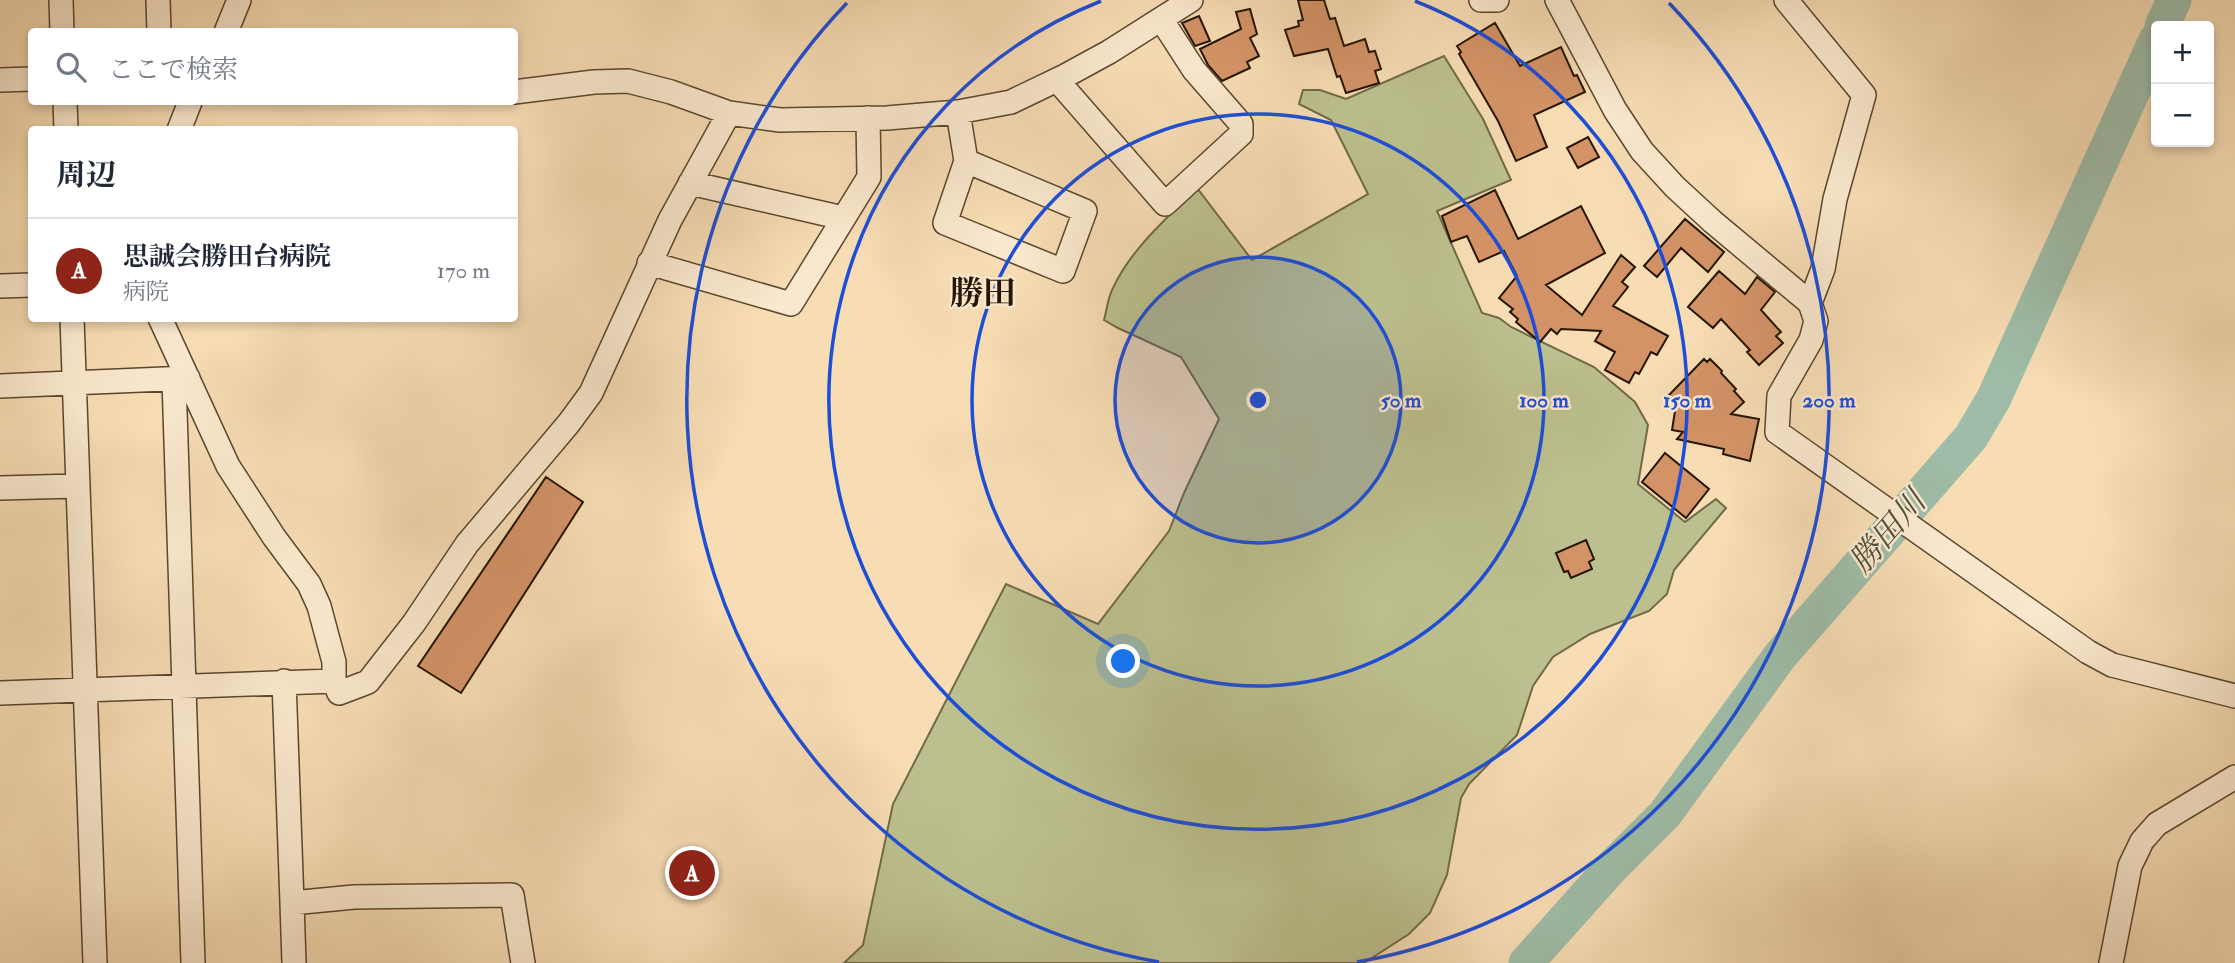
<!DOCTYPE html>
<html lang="ja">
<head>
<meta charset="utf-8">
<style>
	body { margin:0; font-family:"IM FELL Double Pica","Noto Serif JP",serif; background:#f6f6f7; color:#1f2937 }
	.controls { position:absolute; right:21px; top:21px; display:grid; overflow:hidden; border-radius:7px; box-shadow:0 4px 10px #0003 }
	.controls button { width:63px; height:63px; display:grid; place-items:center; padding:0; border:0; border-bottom:2px solid #e0e1e3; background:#fff; color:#1f2937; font:35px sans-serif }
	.you { position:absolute; left:1124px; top:662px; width:24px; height:24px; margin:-18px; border:5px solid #fff; border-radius:50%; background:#1a73e8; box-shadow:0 0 0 10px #1a73e833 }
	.badge { display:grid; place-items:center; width:46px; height:46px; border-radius:50%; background:#8f2418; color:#fff; font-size:23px; font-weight:700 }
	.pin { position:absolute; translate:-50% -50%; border:4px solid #fff; box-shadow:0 2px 7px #0006 }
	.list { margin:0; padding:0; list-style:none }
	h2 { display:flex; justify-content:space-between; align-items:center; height:91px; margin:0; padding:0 28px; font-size:30px }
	h2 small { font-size:23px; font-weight:400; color:#747a83 }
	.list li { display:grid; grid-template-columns:46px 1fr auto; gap:21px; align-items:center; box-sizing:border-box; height:105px; padding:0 28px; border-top:2px solid #e0e1e3 }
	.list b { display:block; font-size:26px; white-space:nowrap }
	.list p { margin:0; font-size:23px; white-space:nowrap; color:#747a83 }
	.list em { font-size:23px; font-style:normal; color:#747a83 }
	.icon { flex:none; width:38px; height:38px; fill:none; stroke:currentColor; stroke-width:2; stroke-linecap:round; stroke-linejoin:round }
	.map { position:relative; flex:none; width:2235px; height:963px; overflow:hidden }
	.search { position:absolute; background:#fff; box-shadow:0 4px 10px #0003; left:28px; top:28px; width:490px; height:77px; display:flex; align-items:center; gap:18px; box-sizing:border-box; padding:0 24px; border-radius:7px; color:#747a83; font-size:26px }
	.panel { position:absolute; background:#fff; box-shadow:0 4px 10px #0003; left:28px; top:126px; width:490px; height:196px; border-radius:7px }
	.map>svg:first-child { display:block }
</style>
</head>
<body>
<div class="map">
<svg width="2235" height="963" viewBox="0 0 2235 963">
	<rect width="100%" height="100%" fill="#f7dcb4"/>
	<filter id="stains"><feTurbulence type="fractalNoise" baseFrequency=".00286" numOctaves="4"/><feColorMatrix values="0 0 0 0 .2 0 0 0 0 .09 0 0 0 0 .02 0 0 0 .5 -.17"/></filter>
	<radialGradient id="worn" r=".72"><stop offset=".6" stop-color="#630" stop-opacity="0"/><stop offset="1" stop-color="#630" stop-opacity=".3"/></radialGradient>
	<!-- green -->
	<path fill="#bcc08e" stroke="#706a48" stroke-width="2" d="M1444,56L1483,119L1511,180L1437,211L1482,313L1499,318L1511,327L1594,367L1635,402L1648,425L1638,484L1685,522L1716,499L1726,508L1674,570L1667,594L1649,611L1590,634L1553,657L1533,686L1517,735L1469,784L1461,798L1447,875L1430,913L1409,934L1364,963H844L863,945L893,804L1006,584L1098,624L1169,531L1184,493L1219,419L1181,357L1118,328L1104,320C1107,309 1108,297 1113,288C1131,249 1167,218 1197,188L1252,260L1368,194L1331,120L1299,104L1303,90H1320L1346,99Z"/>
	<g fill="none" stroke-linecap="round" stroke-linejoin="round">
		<!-- river -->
		<path stroke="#9ebca7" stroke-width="35" d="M2162,26L2174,0
			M1526,963L1610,869L1665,814L1780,656L1971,437L1994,398L2156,40"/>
	</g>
	<!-- building -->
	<path fill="#d39367" stroke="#251501" stroke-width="2" d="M1298,0H1324L1330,19L1335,18L1344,46L1365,39L1369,52L1375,51L1381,69L1375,71L1379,83L1346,93L1340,76L1337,77L1328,49L1294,56L1285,30L1299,26L1298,21L1303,20Z
		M1250,9L1257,34L1250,38L1259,56L1247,62L1250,68L1222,81L1208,65L1200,49L1241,29L1236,12Z
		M1199,16L1210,41L1195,46L1182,23Z
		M1495,23L1520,66L1561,47L1574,76L1577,75L1585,92L1534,115L1547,147L1516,161L1498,121L1459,54L1461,52L1457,46Z
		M1588,137L1599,157L1578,168L1567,148Z
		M1495,190L1518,239L1581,206L1605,253L1546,285L1582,315L1621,255L1635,267L1622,282L1628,287L1613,306L1668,336L1657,355L1651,352L1639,374L1635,372L1629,383L1605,370L1615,352L1595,341L1601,331L1561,329L1557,334L1551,329L1540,342L1516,322L1518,319L1510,312L1513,309L1499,298L1517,276L1504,251L1479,262L1467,236L1451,242L1442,216Z
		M1685,219L1724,252L1708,272L1681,248L1657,277L1644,266Z
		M1719,271L1745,294L1757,277L1775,292L1761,310L1781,332L1776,336L1783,343L1759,365L1747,352L1750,350L1721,319L1713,328L1688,307Z
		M1704,359L1707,362L1710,359L1722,371L1721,373L1736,389L1734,391L1744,402L1731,414L1759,419L1750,461L1723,454L1724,449L1677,439L1683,432L1672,430L1676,405L1668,396Z
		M1665,453L1709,489L1686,518L1642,482Z
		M546,477L583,502L461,693L418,666Z
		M1586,540L1594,559L1589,562L1592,569L1571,578L1568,571L1564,572L1556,553Z"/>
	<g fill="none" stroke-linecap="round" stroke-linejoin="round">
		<defs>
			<path id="minor" d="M61,0L62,32
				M158,0L159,32
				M1481,0H1497
				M1557,0L1615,110L1642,151L1675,187L1713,222L1810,303L1816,321L1811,340L1779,396L1777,432L2088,652L2112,665L2235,696
				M1786,0L1864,95L1835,199L1823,269L1810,303
				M226,32L239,0
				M0,80L32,79
				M1057,80L1165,204L1241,134V124L1194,70L1161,19
				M514,92L594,82L628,81L671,92L729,113L780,120L887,118L958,112L1011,102L1065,76L1109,52L1191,0
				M65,102L66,130
				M958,112L966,161L945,223L1063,271L1085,211L966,161
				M179,130L190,102
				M690,183L843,218
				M649,263L791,304L869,177L868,118
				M0,286L32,285
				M72,318L95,963
				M160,318L228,466L274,537L309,584L319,606L334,662V681L339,693L368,682L414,623L467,544L569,423L591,393L670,220L729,113
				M174,380L193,963
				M0,386L188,378
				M0,488L76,486
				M284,681L292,903L354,897L512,895L523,963
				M0,693L334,681
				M292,903L294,963
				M2111,963L2130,866L2142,841L2157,824L2235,777"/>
		</defs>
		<!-- minor casing -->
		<use href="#minor" stroke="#5a472e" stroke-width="26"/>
		<!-- minor -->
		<use href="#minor" stroke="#fae8ce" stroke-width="23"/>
	</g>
	<!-- distance rings -->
	<circle cx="1258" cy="400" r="143" fill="#1d4ed8" fill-opacity=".12"/>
	<g fill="none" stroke="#1d4ed8" stroke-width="3.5">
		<circle cx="1258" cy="400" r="143"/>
		<circle cx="1258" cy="400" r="286"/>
		<path d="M1415 1A429 429 0 1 1 1101 1"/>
		<path d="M1159 962A571 571 0 0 1 847 3M1669 3A571 571 0 0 1 1357 962"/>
	</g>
	<g text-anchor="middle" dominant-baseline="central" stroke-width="5" stroke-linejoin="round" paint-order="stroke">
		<!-- water labels -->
		<g font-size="32" font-style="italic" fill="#4f4f3b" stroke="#fae8ce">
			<text transform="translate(1888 532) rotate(-49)">勝田川</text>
		</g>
		<!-- quarter labels -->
		<g font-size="33" font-weight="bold" fill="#251501" stroke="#fae8ce">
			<text x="983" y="293">勝田</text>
		</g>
	</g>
	<circle cx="1258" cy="400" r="10" fill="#1d4ed8" stroke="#fae8ce" stroke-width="3.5"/>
	<g font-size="21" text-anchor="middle" font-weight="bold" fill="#1d4ed8" stroke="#fae8ce" stroke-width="5" stroke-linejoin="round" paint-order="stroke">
		<text x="1401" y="407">50 m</text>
		<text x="1544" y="407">100 m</text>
		<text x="1687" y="407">150 m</text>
		<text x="1829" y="407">200 m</text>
	</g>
	<rect width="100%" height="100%" filter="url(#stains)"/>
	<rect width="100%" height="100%" fill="url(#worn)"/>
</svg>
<div class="controls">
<button>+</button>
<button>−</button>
</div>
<div class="you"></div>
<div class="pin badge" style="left:692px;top:873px">A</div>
<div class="search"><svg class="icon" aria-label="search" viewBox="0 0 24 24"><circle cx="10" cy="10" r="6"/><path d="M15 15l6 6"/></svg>ここで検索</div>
<section class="panel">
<h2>周辺<small></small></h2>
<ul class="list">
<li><span class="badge">A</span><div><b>思誠会勝田台病院</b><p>病院</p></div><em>170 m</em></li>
</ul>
</section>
</div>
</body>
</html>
